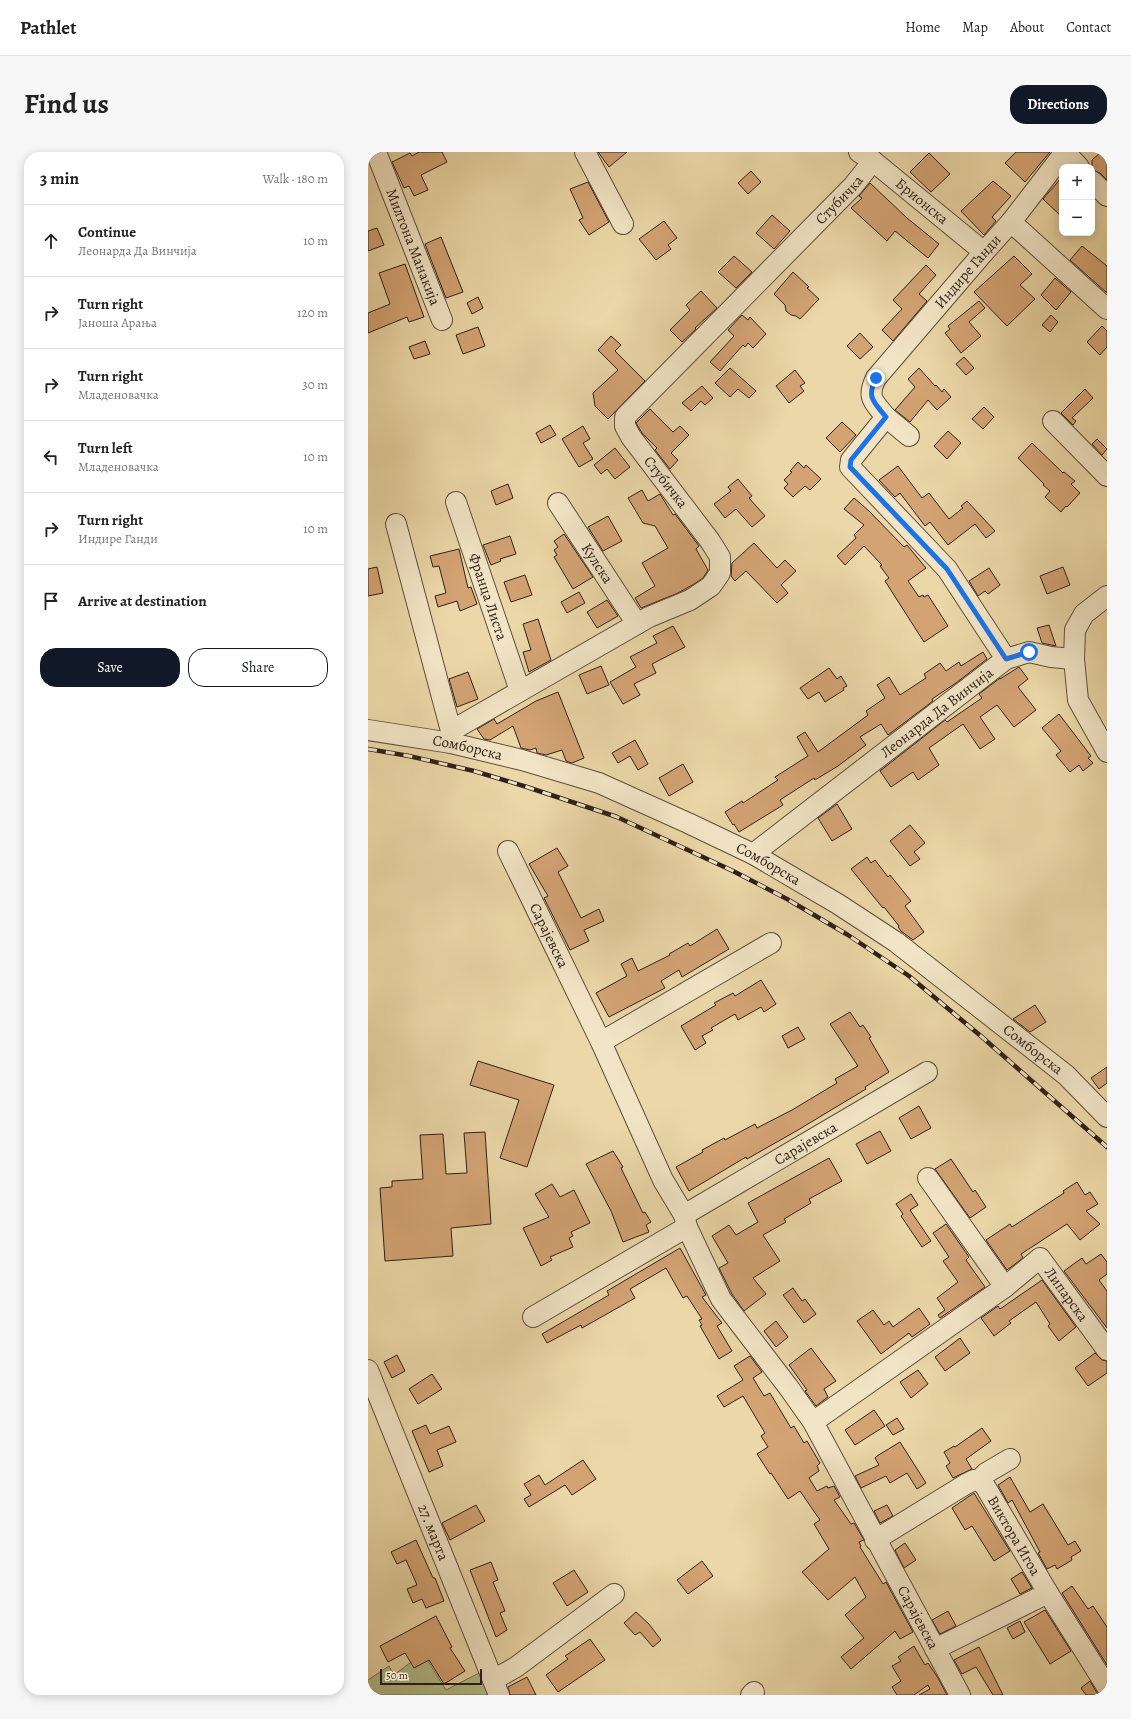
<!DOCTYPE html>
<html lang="en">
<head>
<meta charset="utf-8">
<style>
	body { margin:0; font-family:Alegreya,serif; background:#f6f6f6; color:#222 }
	.controls { position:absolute; right:12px; top:12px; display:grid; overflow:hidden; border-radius:8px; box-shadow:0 2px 10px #0003 }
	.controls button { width:36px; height:36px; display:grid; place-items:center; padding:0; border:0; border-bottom:1px solid #e0e0e0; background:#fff; color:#222; font:20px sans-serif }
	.scale { position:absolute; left:12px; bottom:10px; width:102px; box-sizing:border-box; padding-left:4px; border:2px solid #2e201a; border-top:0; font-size:11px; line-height:14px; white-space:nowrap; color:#2e201a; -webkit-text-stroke:3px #f2e5c6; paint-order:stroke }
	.stop { position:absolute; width:12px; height:12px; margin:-9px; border:3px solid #1a73e8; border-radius:50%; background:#fff }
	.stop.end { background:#1a73e8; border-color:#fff; box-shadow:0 1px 4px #0008 }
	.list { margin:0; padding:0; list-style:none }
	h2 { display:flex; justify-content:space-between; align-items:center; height:52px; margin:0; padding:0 16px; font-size:17px }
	h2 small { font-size:13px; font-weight:400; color:#767676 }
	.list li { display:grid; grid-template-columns:26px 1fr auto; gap:12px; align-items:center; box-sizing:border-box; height:72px; padding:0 16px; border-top:1px solid #e0e0e0 }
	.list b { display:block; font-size:15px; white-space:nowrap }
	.list p { margin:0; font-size:13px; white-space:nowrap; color:#767676 }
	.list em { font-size:13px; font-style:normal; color:#767676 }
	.actions { display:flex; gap:8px; padding:12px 16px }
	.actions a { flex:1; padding:9px 0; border:1px solid #111827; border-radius:16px; text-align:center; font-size:14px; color:#111827 }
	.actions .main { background:#111827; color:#fff }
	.icon { flex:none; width:22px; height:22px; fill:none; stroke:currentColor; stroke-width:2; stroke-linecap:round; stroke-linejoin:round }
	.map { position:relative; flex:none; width:739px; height:1543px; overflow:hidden; border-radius:16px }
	header { display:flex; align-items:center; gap:24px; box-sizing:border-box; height:56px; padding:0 20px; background:#fff; border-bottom:1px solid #e0e0e0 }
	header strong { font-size:19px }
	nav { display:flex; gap:22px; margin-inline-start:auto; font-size:14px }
	.intro { display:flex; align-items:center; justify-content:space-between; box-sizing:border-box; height:96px; padding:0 24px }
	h1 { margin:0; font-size:28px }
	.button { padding:10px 18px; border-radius:16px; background:#111827; color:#fff; font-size:14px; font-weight:700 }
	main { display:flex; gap:24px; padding:0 24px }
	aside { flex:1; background:#fff; border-radius:16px; box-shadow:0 2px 10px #0003 }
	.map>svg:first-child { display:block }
</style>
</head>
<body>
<header>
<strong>Pathlet</strong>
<nav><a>Home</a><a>Map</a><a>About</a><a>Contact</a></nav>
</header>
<div class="intro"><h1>Find us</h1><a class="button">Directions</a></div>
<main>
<aside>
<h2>3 min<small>Walk · 180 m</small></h2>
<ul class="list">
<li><svg class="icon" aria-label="ahead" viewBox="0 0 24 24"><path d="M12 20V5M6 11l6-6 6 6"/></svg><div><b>Continue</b><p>Леонарда Да Винчија</p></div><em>10 m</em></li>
<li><svg class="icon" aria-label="right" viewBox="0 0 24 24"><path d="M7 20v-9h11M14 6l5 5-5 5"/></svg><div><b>Turn right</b><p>Јаноша Арања</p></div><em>120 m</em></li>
<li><svg class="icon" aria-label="right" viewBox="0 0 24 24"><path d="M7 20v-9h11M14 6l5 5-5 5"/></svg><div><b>Turn right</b><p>Младеновачка</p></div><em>30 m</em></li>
<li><svg class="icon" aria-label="left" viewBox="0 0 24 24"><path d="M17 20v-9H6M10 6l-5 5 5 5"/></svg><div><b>Turn left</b><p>Младеновачка</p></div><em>10 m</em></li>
<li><svg class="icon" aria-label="right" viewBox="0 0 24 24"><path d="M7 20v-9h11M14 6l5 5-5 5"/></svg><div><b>Turn right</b><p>Индире Ганди</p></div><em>10 m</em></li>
<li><svg class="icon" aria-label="arrive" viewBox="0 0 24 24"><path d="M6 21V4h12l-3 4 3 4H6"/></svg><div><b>Arrive at destination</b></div></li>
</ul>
<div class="actions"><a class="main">Save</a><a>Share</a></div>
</aside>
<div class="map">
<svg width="739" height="1543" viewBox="0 0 739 1543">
	<rect width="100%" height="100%" fill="#ebd7a7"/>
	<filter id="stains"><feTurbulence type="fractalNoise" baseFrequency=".005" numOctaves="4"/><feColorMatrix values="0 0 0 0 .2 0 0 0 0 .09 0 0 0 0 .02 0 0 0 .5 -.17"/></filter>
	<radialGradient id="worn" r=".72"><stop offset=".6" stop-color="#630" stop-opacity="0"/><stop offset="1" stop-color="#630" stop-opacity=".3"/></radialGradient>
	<!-- green -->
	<path fill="#b1bf8c" stroke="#707053" d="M55,1501L78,1538L113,1520L122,1543H0V1528L21,1514L26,1523Z"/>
	<!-- building -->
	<path fill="#d3a374" stroke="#2e201a" d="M51,0H74L79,10L53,23L60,38L46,44L41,34L36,36L24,10L42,1L44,4Z
		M230,0H259L241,15Z
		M648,0H682L657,30L637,11Z
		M561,1L582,22L563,40L542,20Z
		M732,1L739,8V28L732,21L724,18V8Z
		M383,19L393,30L380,42L370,31Z
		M694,25V65L675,47Z
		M625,29L643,44L624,65L628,69L616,83L593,59Z
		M220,30L241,70L221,83L211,68L215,66L202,37Z
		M502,31L539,66L571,92L560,106L527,79L519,89L483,56L494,46L491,44Z
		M404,63L422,79L406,97L388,81Z
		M296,69L309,86L300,93L303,97L288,108L271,87Z
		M9,76L16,93L0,99V79Z
		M73,85L95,140L78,146L57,92Z
		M714,94L739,114V141L702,108Z
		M366,104L384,120L368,136L350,120Z
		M646,104L664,122L652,133L667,147L639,174L606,140Z
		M37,112L56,165L41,170L39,165L0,181V161L22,152L11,121Z
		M558,113L568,123L551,142L559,149L525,189L514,178L534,157L525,148Z
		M425,120L441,135L439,136L451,147L432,167L428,164L423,163L418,159L417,153L406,142Z
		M687,126L703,140L688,158L673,143Z
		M333,139L349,156L327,176L328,177L314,190L302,178L322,158L318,153Z
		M110,145L115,156L104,162L99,151Z
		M611,149L617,156L601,170L613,184L593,201L577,181L582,177L580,174Z
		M374,163L380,168L382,165L398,182L385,196L380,191L377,195L375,193L352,219L342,210L366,184L360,178Z
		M683,163L690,170L682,180L674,173Z
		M734,174L739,179V195L732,203L719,190Z
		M110,175L117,194L95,202L88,183Z
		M492,181L505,195L492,207L479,194Z
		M243,184L253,193L247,199L277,229L240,267L227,254L225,241L250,218L230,198Z
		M57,189L62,202L46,207L41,195Z
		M596,205L606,216L598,223L588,212Z
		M362,216L388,239L381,246L370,237L362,245L347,231Z
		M551,216L567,234L568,233L574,240L576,237L583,245L569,258L560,248L542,270L527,258L547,235L540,227Z
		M427,218L437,231L432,234L436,239L421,251L408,234Z
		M334,234L345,246L337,253L333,249L323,259L314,251Z
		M717,237L725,246L704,266L708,269L705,273L693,261Z
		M616,255L626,265L615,277L604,267Z
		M282,257L305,280L312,274L321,283L303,301L310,308L302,317L287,298L289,296L274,281L268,271Z
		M474,270L488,283L472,300L458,286Z
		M182,273L188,283L173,291L168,281Z
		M215,274L222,287L215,291L225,307L211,315L194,287Z
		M580,279L593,291L579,307L566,294Z
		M729,287L739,297L734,303L724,292Z
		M664,291L695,321L696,320L707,329L703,332L712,341L699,355L698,354L693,360L677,345L682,339L675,333L676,332L650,306Z
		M247,296L262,315L247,327L239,317L233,322L226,313Z
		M430,310L436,316L438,313L453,327L442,338L437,334L425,345L416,336L420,332L416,328L424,320L422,319Z
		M530,314L554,346L561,341L581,367L595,356L593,354L599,349L627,379L618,386L607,372L580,393L562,370L557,374L532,341L527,345L511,328Z
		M370,327L384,344L381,346L397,364L384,375L368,357L357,366L346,352L363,339L360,335Z
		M140,332L145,346L128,353L123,339Z
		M274,338L280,349L292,342L305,363L307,362L331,394L328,397L340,418L335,426L326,432L310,441L273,456L267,446L287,434L274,411L300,396L287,374L275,371L260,346Z
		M486,346L501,359L536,395L539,393L558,416L540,429L551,445L555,443L556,445L560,443L580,474L556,490L517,429L521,426L512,414L514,413L496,394L477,413L469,404L488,386L486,383L496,373L476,357Z
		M240,364L254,389L235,399L220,375Z
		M196,382L225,425L205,437L186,405L189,403L186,398L190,395L186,389Z
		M142,384L148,402L132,407L133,409L123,413L115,393Z
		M386,391L409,416L417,408L428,419L413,433L420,441L409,451L378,419L367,429L363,424L364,411Z
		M91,397L100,436L103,435L109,452L92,459L89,449L70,455L67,444L78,441L71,414L65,415L62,404Z
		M9,415L15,441L0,444V417Z
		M695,415L702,433L679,442L672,424Z
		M621,416L632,433L620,442L617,439L610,444L601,429Z
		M157,423L164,443L143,450L136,430Z
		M211,440L217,451L199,461L193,450Z
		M239,448L250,464L229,476L219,460Z
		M170,467L183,508L161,520L155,500L163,498L155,472Z
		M681,473L688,494L674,491L669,476Z
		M305,474L317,495L284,512L288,521L266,532L272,543L255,552L242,530L268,515L262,505L289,491L285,484Z
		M615,500L619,507L588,531L564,547L565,549L520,583L513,572L492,585L498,593L470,614L447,628L446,626L412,648L415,653L371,680L366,672L365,673L357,660L374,649L375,651L410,628L407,625L440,604L429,585L437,580L450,600L500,563L498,559L517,546L509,533L521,525L532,543L558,526L556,522L572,511L578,519L591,510L593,514Z
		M233,514L241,533L219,542L211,523Z
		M651,515L660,527L650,535L668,558L646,575L629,553L612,565L627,587L612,597L595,572L561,596L571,613L550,628L545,620L523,635L512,619L577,568L579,570L614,546L611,542L632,526V527Z
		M461,516L469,527L473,524L479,534L475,536L476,538L457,550L451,540L440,547L432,536Z
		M100,520L110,547L89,555L81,527Z
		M190,540L216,606L204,611L198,609L194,598L178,603L169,601L168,596L162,598L153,596L145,574L122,588L116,587L109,577L126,567L129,572L168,549Z
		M691,562L723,604L720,606L725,611L715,619L711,613L702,620L688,603L693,599L674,576Z
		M267,588L280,612L270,618L262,604L250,611L244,601Z
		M315,612L325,630L301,644L291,626Z
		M469,652L484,677L464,689L450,666Z
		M542,673L557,691L546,700L552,707L542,714L522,689Z
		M189,696L200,714L190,720L213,766L231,757L236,769L216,778L221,789L202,798L176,746L180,744L161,712Z
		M499,705L503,711L507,708L520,725L522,723L543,749L537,754L556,780L545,788L533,779L530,775L531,774L516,755L515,756L483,717Z
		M349,777L361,797L314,825L311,818L293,829L297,836L241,865L228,841L259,824L253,812L264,806L270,819L302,803L301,802L320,791L322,794Z
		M393,828L408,852L396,860L393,855L370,868L367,862L343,876L345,878L334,884L338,891L327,898L313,874L348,853L346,851L365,841L367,844Z
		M667,853L678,870L662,880L645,867Z
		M482,860L492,875L495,873L503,885L501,886L521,920L497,935L498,937L430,978L379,1007L378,1005L321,1039L308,1015L335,1000L334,998L356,986L357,988L387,972L389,976L424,958L469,931L467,927L490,914L462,872Z
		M430,875L437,887L420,896L414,884Z
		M110,909L186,933L159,1015L132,1006L151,948L102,933Z
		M739,915V931L731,937L723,926Z
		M551,954L563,976L543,987L531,966Z
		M512,979L523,999L499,1012L488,992Z
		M117,980L123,1072L83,1076L85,1104L17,1109L12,1036L24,1035V1029L55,1027L52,983L75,982L78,1022L99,1021L96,981Z
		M245,999L255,1015L253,1016L275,1061L277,1060L283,1070L278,1073L281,1080L255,1090L243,1059L218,1012Z
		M461,1006L474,1029L441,1047L443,1051L416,1067L418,1070L395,1083L412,1109L385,1126L398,1142L376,1159L364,1142L351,1116L360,1111L344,1084L361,1073L368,1083L390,1070L380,1051Z
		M583,1007L605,1040L607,1038L618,1055L602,1066L567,1017Z
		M709,1030L717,1043L722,1040L730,1052L718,1059L732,1072L712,1088L699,1072L653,1102L655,1106L639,1118L618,1088L642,1072L644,1075L696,1041L695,1039Z
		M184,1032L192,1045L206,1038L222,1071L203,1080L205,1084L201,1086L205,1095L182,1105L184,1108L173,1114L155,1076L181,1065L167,1042Z
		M543,1042L550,1053L542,1058L563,1089L554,1095L533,1064L535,1062L528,1052Z
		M578,1072L601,1105L598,1108L617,1135L572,1166L570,1163L577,1158L569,1146L590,1130L575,1109L581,1105L565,1081Z
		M312,1096L338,1143L334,1145L354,1171L349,1174L364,1199L351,1207L332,1174L334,1173L331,1168L334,1167L319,1144L315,1146L298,1116L262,1137L267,1146L214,1176L213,1173L179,1191L174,1182L241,1143L239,1139Z
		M733,1102L739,1110V1122L731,1128L739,1139V1176L696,1119L714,1106L718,1112Z
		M674,1128L708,1175L691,1189L680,1174L682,1172L668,1150L641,1169L643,1171L626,1184L613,1166L630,1154L632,1157Z
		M425,1136L434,1149L437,1147L448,1162L436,1171L415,1143Z
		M551,1156L562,1172L544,1185L541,1181L513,1202L489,1169L505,1158L516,1173L521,1169L525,1175Z
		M408,1169L420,1185L408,1195L396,1179Z
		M592,1186L602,1201L577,1219L567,1205Z
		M443,1196L468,1229L456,1237L460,1245L448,1254L437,1239L439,1238L421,1213Z
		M727,1201L734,1208L739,1209V1221L720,1234L707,1216Z
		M29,1203L37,1219L24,1226L16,1210Z
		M382,1204L394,1220L385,1226L396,1244L402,1241L423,1276L426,1274L436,1291L439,1289L452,1311L449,1314L451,1319L441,1326L449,1339L459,1334L460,1336L466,1334L472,1345L466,1348L483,1372L486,1371L496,1388L491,1390L493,1394L492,1395L515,1432L518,1430L545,1480L532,1487L527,1479L483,1517L473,1505L496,1486L477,1463L498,1445L487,1425L460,1448L434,1420L461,1397L446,1372L452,1368L432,1339L420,1347L403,1321L402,1322L389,1302L400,1295L393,1284L397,1281L375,1244L356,1255L349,1244L375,1228L366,1214Z
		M550,1218L560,1232L543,1246L532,1230Z
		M64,1222L74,1237L50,1252L41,1237Z
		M506,1258L517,1274L487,1293L477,1278Z
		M529,1266L536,1277L525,1283L518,1273Z
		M58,1273L62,1282L81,1274L88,1290L69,1298L75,1314L61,1320L44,1279Z
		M614,1276L623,1289L598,1307L604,1317L585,1326L578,1314L582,1311L576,1300L586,1294L587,1295Z
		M532,1290L558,1331L549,1337L539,1321L522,1331L518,1324L493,1336L487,1324L511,1313L507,1306L509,1304Z
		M215,1308L228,1327L204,1343L197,1333L161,1355L156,1347L163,1343L156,1332L171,1323L177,1333Z
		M642,1325L662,1360L675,1352L700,1393L707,1389L713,1399L703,1405L704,1408L689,1417L687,1413L679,1417L670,1401L672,1400L644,1348L640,1351L630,1333Z
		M606,1341L642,1399L626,1409L604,1374L597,1378L584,1356Z
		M108,1353L117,1369L82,1388L74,1371Z
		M519,1353L525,1364L512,1371L506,1359Z
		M48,1388L65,1426H67L76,1449L58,1456L54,1447L45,1451L39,1437L49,1433L38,1408L29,1412L23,1400Z
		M537,1391L548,1408L536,1416L527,1398Z
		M334,1409L345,1424L320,1442L309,1428Z
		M123,1410L130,1428L125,1430L137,1459L132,1461L139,1478L128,1485L102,1418Z
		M206,1418L220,1440L199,1454L185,1431Z
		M654,1420L664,1436L652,1442L643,1427Z
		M704,1434L720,1457L725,1454L739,1475V1513L694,1441Z
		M677,1458L703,1499L682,1512L656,1470Z
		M580,1459L588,1474L572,1482L564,1468Z
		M268,1460L281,1472L293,1488L285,1495L272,1480L267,1483L256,1471Z
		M68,1464L84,1495L82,1496L97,1519L76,1532L61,1508L46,1516L37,1501L20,1510L12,1494Z
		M652,1469L657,1480L645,1487L639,1476Z
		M222,1487L237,1508L190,1540L178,1523L200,1507L197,1504Z
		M546,1494L557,1513L560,1511L570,1526L579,1543H551L562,1537L560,1533L546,1543H529L524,1535L533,1529L524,1514L533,1509L530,1505Z
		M611,1495L635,1543H625L608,1515L594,1522L586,1508Z
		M159,1525L168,1543H142L140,1535Z
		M722,1529L729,1541L731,1543H718L713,1536Z"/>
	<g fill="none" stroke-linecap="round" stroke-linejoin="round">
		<defs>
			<g id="minor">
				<path id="s1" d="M8,0L74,168"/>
				<path d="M217,0L255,72"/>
				<path id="s2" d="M491,0L505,9L616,100"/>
				<path d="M697,0L711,15"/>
				<path d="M724,29L739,44"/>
				<path d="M643,70L739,157"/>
				<path d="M518,265L541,284"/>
				<path d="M685,269L739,324"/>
				<path id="s3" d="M88,350L152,539"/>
				<path id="s4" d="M190,351L269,472"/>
				<path d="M28,372L83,579"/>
				<path id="s5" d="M638,507L579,417L482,315L483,308L518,265C506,250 498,246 508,226L616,100L643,70L697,0"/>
				<path d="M706,507L710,548L739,600"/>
				<path id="s6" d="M0,578L83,591L154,608L231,631L320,671L385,702L470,752L528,790L698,923L739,965"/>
				<path id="s7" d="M83,591V579L281,465L322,448L343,434L352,421V405L342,389L263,285L257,274V265L485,34L505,9"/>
				<path id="s8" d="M140,699L233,890L295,1028L316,1063L319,1075L353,1147L421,1236L445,1270L592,1543"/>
				<path id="s9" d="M385,702L638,507L661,500L683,505L706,507L707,478L716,462L739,444"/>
				<path d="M233,890L403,791"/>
				<path d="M560,1026L637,1135"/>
				<path id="s10" d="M316,1063L559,920"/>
				<path d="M165,1165L319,1075"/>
				<path id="s11" d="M0,1218L131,1543"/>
				<path id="s12" d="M445,1270L637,1135L672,1106L739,1198"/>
				<path id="s13" d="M611,1328L617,1334L680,1441L739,1535"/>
				<path d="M611,1328L618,1321L642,1307"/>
				<path d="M507,1388L598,1332L606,1328H611"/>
				<path d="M567,1497L680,1441"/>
				<path d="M125,1528L148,1515L246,1442"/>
				<path d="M383,1543L386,1540"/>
			</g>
		</defs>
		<!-- minor casing -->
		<use href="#minor" stroke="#5d4e3d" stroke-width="22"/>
		<!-- minor -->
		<use href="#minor" stroke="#f2e5c6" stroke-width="20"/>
		<defs>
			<path id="rail" d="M0,597L41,604L106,619L159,635L249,665L365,719L419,747L480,783L541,824L614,885L739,995"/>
		</defs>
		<!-- rail casing -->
		<use href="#rail" stroke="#2e201a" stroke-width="4.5"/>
		<!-- rail -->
		<use href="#rail" stroke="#f2e5c6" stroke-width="3" stroke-dasharray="9" stroke-linecap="butt"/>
	</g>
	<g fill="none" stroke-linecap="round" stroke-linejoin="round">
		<!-- route -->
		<path stroke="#1a73e8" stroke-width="5" d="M508,226C498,246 506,250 518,265L483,308L482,315L579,417L638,507L661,500"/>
	</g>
	<g text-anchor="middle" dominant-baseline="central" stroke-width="3.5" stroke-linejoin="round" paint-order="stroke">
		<!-- street labels -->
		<g font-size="15" fill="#2e201a" stroke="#f2e5c6">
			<text stroke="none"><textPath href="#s7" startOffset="818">Стубичка</textPath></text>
			<text stroke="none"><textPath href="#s2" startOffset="80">Брионска</textPath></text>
			<text stroke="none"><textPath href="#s1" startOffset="102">Милтона Манакија</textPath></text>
			<text stroke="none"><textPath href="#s5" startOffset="496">Индире Ганди</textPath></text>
			<text transform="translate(298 330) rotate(52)">Стубичка</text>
			<text stroke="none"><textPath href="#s4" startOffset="72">Кулска</textPath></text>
			<text stroke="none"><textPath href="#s3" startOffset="100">Франца Листа</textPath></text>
			<text stroke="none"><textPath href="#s9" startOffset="232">Леонарда Да Винчија</textPath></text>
			<text stroke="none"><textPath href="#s6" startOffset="101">Сомборска</textPath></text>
			<text stroke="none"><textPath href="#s6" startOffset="425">Сомборска</textPath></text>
			<text stroke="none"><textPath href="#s8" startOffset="94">Сарајевска</textPath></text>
			<text stroke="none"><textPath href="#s6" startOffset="749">Сомборска</textPath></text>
			<text stroke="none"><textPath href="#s10" startOffset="141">Сарајевска</textPath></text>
			<text stroke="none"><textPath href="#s12" startOffset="325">Липарска</textPath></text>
			<text stroke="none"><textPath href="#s11" startOffset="175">27. марта</textPath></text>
			<text stroke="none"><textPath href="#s13" startOffset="66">Виктора Игоа</textPath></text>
			<text stroke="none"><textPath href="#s8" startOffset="872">Сарајевска</textPath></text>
		</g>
	</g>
	<rect width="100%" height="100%" filter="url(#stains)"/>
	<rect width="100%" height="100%" fill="url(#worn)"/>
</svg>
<div class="controls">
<button>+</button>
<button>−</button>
</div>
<div class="scale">50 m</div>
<div class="stop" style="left:661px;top:500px"></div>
<div class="stop end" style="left:508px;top:226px"></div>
</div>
</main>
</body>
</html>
